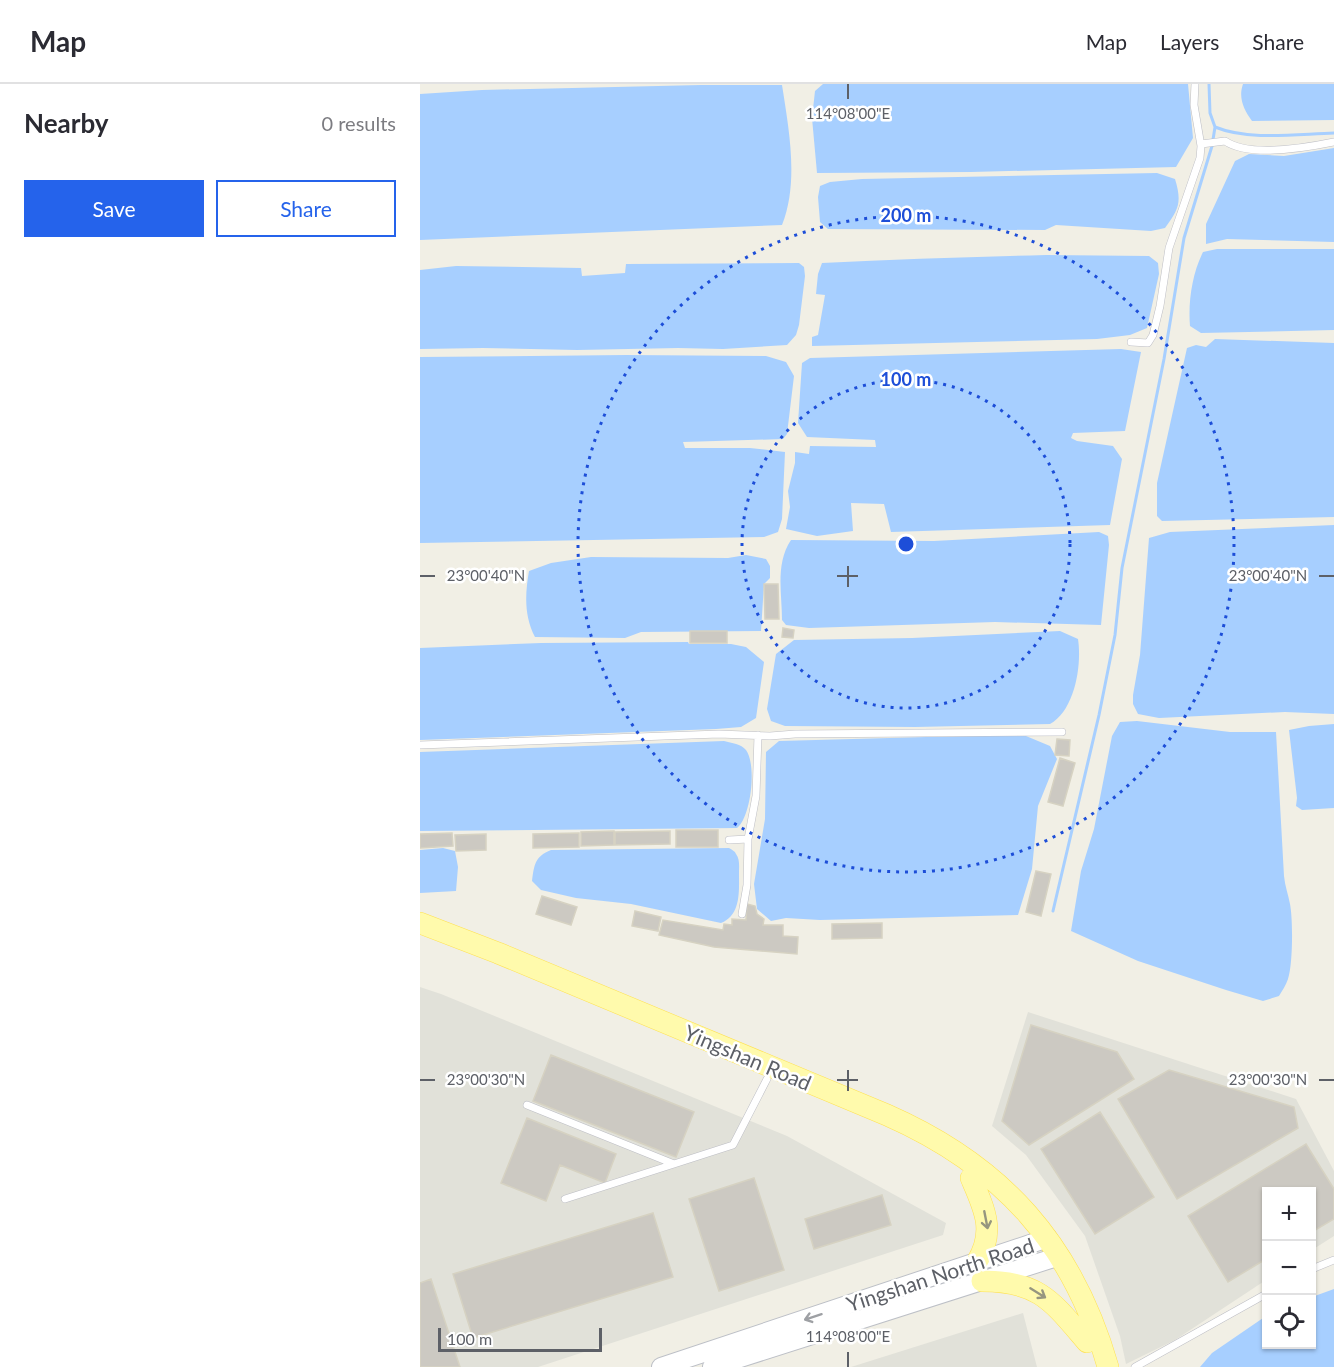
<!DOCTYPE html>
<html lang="en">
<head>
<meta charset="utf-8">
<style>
	body { margin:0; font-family:Lato,sans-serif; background:#f7f7f7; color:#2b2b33 }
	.controls { position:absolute; right:18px; bottom:18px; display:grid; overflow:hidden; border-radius:0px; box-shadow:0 2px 4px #0004 }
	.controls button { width:54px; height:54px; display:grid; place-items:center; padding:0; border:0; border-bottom:2px solid #e1e1e2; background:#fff; color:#2b2b33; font:30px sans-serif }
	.scale { position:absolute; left:18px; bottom:15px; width:164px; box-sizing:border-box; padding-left:6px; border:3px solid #5d6067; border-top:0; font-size:16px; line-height:21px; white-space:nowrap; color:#5d6067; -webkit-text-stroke:4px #fff; paint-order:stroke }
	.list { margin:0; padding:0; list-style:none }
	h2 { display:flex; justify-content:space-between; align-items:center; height:78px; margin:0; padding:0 24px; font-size:26px }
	h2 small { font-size:20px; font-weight:400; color:#7c7c81 }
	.actions { display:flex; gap:12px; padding:18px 24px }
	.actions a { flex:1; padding:14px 0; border:2px solid #2563eb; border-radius:0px; text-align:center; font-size:21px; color:#2563eb }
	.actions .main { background:#2563eb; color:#fff }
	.icon { flex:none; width:33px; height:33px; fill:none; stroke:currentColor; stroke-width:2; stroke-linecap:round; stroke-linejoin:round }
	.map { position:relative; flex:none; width:914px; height:1283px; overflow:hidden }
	header { display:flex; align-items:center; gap:36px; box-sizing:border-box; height:84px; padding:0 30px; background:#fff; border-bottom:2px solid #e1e1e2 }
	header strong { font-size:28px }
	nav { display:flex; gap:33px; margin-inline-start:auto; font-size:21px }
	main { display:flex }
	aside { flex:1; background:#fff }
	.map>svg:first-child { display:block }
</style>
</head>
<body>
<header>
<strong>Map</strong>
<nav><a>Map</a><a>Layers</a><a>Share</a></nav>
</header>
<main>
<aside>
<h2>Nearby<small>0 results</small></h2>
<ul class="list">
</ul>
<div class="actions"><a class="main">Save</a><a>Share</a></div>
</aside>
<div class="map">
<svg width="914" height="1283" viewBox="0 0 914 1283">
	<rect width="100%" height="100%" fill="#f1efe5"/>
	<!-- industrial -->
	<path fill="#e1e1d9" d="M0,903L21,910L367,1052L526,1139L523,1151L118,1283H0Z
		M608,928L876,1015L914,1087V1152L892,1166V1108H846V1196L755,1256L706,1280L700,1252L665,1152L606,1071L572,1042Z
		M603,1229L617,1283H431Z"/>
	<!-- water -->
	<path fill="#a7cfff" d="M403,0H768L773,54L756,83L551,88L397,89L392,34L395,7Z
		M823,0H914V36L832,37C824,26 818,14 823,0Z
		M281,1H362C369,46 379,98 362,141L0,156V10L62,6Z
		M914,64V158L807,155L786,160V140L815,77L829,70L864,72Z
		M737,89L755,95C762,118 759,125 745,144L731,147L636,141L625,146L408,145L400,138L398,113L400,102L410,98L442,95Z
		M797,165H914V246L781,249L770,242C768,218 772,190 783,168Z
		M626,171L729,172L738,179L739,190L727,244L710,251L677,255L392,262V253L398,251L405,211L396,210L398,190L402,179C477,175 551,173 626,171Z
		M379,179L384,183L385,192L379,241L376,251L367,261L303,265L258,264L157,266L63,264L0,265V186L36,182L161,184L162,192L205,189L206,180Z
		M795,255L914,259V433L742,437L737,432V399L767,264L776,261L786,263Z
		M701,265L721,268L705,347L653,349L651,354L657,357L693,362L702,375L690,441L471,448L464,420L431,419L433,447L397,452L366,445L370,423L368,407L375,379V368L389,370L390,362L456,363L455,356L387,353L378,339L382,279L390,274Z
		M206,271L346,272L366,278L374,292L367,350L363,355L263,358L265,364H330L365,368L362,435L358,448L344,453L0,459V273Z
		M914,441V630L865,628L739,634L718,630L713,620V611L720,571L729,454L750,448Z
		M679,448L688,452L689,461L681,541L575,538L389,544L366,541L362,536C362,509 355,480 371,456L514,457Z
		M326,471L346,475L350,482V494L344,500L341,547L221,548L205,554L115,553C104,532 105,510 109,487L131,479L171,473L308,474Z
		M640,547L658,555C662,581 655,626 630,640L495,643L365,642L351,637L347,625L356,570L374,556L492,554Z
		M268,558L269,560H311L326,563L344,578L336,634L321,643L296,645L0,656V564L121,559Z
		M717,637L810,648H856L864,792C865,802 868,810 870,820C873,835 873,880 868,895C866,901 862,907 859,912L843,917L806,906L718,877L651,847L661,787L674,745L692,652L700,638Z
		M914,640V724L882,726L876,722L877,714L869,646L889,642Z
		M543,652H606L630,662L637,675L618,722L612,785L598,831L400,836L366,834L351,837L337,825L334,800L345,735L346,668L359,657Z
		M304,657C312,659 321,660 326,666C337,681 331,733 317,744L0,747V668Z
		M23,764L35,767L38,783L36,807L0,809V766Z
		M309,764C312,766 315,767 316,770C320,775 319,783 319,789C319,808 321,831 301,839L211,820L156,814L121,806L112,797C114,781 115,772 131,766Z
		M914,1205V1283H780L792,1269L846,1232V1260H892V1213Z"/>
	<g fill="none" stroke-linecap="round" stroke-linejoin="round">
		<!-- stream -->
		<path stroke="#a7cfff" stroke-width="3" d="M789,0L790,29L795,43C829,57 877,50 914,49
			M633,827L679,631L695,551L702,484L744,275L764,154L792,62L795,43"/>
	</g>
	<!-- building -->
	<path fill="#ccc9c2" stroke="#d6d2c2" stroke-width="1.5" d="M344,500H358L359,535H345Z
		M363,544L374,546L373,554L362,553Z
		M270,547H307V559H270Z
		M637,655L650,656L649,672L635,671Z
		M640,674L655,679L643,722L628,718Z
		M256,746H298V763H256Z
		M194,747V761L161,762V748Z
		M250,747V760L195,761V748Z
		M32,749L33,762L0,764V750Z
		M159,749V763L113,764V750Z
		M66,750V766L36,767L35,751Z
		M616,787L631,790L621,832L606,828Z
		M122,812L157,823L151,841L116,830Z
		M327,820L335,822L337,830L344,835L343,841H363V852L378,853L377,870L294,863L239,851L243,836L303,846L304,840L312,841V835L326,836Z
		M215,827L241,833L238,847L212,842Z
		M462,839V854L412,855V840Z
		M611,941L697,968L714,995L609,1061L582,1037Z
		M131,971L274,1028L256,1073L113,1017Z
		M749,986L874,1023L878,1044L757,1115L698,1015Z
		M680,1028L734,1113L675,1150L621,1065Z
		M107,1034L196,1070L185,1099L140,1081L126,1117L81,1099Z
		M886,1060L914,1105V1135L892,1148V1108H846V1175L808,1198L768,1132Z
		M334,1094L364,1186L299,1207L269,1115Z
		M462,1111L471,1141L394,1165L385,1135Z
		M233,1129L253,1193L53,1254L33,1190Z
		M11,1195L40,1283H0V1199Z"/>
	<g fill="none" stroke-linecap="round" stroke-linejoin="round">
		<defs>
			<path id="service" d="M781,60L805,57C830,74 885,64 914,58
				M711,258L728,259L733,251L740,222L749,164L780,74L781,62L774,21L775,0
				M0,661L299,650L350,652L375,650L642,648
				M309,756L328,755
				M322,830L327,801L328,755L336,712L338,651
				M107,1021L254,1080L313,1061L347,995
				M145,1115L254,1080
				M892,1185L914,1176
				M715,1283L846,1210"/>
			<path id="secondary" d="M241,1283L628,1154
				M292,1283L640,1172"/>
			<path id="primary" d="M0,839L78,869L467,1031C583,1082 653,1161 688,1283
				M551,1094C564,1124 576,1147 557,1178
				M562,1197C619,1197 632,1217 667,1258"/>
		</defs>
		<!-- service casing -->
		<use href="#service" stroke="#bdbec5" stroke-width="8"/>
		<!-- secondary casing -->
		<use href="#secondary" stroke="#bdc0c7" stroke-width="20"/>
		<!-- primary casing -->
		<use href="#primary" stroke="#ffe150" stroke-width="22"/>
		<!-- service -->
		<use href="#service" stroke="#fff" stroke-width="7"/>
		<!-- secondary -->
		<use href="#secondary" stroke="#fff" stroke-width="18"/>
		<!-- primary -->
		<use href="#primary" stroke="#fffaac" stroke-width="21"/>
	</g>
	<!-- one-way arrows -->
	<defs><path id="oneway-shaft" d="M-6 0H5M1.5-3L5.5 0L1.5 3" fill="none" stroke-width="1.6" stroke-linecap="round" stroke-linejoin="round" transform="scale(1.5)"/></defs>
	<g stroke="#96967f">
		<use href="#oneway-shaft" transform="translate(566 1136) rotate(79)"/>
		<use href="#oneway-shaft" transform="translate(618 1209) rotate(32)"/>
	</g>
	<use stroke="#9ea0a4" href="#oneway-shaft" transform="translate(393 1233) rotate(162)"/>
	<!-- ticks -->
	<path fill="none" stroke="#5d6067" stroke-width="2" d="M428,0V15M428,482V503M0,492H15M417,492H438M899,492H914M428,986V1007M0,996H15M417,996H438M899,996H914M428,1268V1283"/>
	<!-- distance rings -->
	<g fill="none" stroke="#1d4ed8" stroke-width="3" stroke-dasharray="3 6">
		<circle cx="486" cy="460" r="164"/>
		<circle cx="486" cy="460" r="328"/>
	</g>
	<g text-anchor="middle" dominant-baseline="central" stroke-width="5" stroke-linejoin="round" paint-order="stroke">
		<!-- street labels -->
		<g font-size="21" fill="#5d6067" stroke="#fff">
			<text transform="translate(328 973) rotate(23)">Yingshan Road</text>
			<text transform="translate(520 1190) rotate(-18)">Yingshan North Road</text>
		</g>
	</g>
	<g font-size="15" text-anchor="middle" fill="#5d6067" stroke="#fff" stroke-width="5" stroke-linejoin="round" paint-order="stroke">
		<text x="428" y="35">114°08'00"E</text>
		<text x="66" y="497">23°00'40"N</text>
		<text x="848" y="497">23°00'40"N</text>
		<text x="66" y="1001">23°00'30"N</text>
		<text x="848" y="1001">23°00'30"N</text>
		<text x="428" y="1258">114°08'00"E</text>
	</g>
	<circle cx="486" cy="460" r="9" fill="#1d4ed8" stroke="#fff" stroke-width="3"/>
	<g font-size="18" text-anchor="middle" font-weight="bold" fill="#1d4ed8" stroke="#fff" stroke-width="5" stroke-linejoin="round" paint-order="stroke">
		<text x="486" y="138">200 m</text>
		<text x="486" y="302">100 m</text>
	</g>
</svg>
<div class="controls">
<button>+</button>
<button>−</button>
<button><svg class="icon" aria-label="locate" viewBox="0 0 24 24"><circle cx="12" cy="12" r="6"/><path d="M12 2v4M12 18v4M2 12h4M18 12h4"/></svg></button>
</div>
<div class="scale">100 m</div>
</div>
</main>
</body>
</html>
